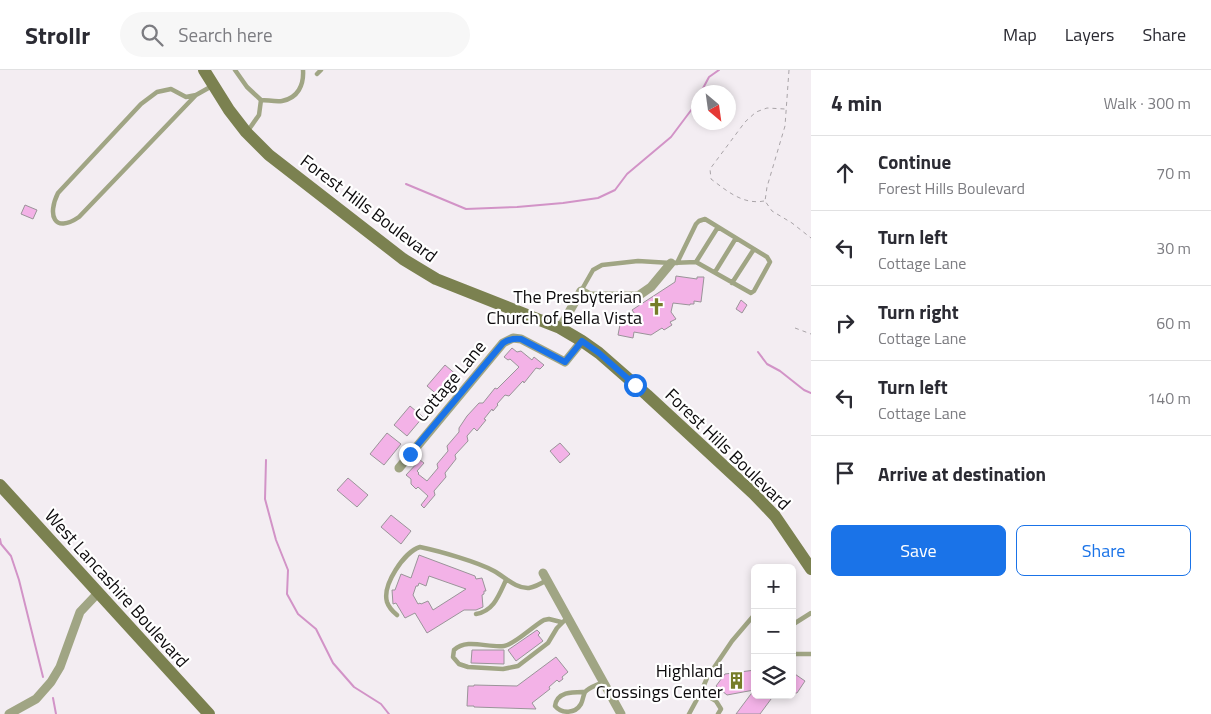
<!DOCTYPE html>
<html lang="en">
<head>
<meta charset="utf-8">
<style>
	body { margin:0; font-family:"Titillium Web",sans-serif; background:#f7f7f7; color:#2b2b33 }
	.controls { position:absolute; right:15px; bottom:15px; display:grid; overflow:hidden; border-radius:8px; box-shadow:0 2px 8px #0003 }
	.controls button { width:45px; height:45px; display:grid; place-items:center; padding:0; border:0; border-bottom:1px solid #e1e1e2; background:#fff; color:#2b2b33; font:25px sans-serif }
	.compass { position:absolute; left:691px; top:15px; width:45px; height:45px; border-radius:50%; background:#fff; box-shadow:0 2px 8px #0003; rotate:151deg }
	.stop { position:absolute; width:15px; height:15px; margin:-11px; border:4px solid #1a73e8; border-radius:50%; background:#fff }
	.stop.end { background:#1a73e8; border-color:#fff; box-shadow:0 1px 5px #0008 }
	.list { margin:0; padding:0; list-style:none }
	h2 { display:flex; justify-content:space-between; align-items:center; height:65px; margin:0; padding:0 20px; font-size:21px }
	h2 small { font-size:16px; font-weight:400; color:#7c7c81 }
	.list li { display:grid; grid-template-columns:32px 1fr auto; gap:15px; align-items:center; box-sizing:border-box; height:75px; padding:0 20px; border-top:1px solid #e1e1e2 }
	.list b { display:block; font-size:19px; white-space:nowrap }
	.list p { margin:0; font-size:16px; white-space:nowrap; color:#7c7c81 }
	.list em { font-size:16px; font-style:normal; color:#7c7c81 }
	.actions { display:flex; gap:10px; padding:15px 20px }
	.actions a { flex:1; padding:11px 0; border:1px solid #1a73e8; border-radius:8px; text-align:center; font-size:18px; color:#1a73e8 }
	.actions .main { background:#1a73e8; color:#fff }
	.icon { flex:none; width:28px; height:28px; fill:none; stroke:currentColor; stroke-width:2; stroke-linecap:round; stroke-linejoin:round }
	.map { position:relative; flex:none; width:811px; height:644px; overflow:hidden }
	header { display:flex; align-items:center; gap:30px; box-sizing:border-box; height:70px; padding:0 25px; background:#fff; border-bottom:1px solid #e1e1e2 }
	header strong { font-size:24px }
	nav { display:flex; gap:28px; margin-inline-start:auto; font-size:18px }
	.search { width:350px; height:45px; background:#f7f7f7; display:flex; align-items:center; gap:12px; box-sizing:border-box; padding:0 18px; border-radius:28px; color:#7c7c81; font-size:19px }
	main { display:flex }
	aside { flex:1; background:#fff }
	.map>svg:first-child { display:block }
</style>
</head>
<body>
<header>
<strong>Strollr</strong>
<div class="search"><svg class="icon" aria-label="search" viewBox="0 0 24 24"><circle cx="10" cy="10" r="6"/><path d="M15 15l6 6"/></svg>Search here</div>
<nav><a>Map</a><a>Layers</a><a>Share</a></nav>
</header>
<main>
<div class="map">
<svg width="811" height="644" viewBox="0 0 811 644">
	<rect width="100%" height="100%" fill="#f3edf2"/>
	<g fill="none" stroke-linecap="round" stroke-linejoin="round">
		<!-- stream -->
		<path stroke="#d293c7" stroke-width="2" d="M701,22L709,7L719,0
			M406,114L466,139L517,137L563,133L598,128L615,120L627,104L671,67L692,39L698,27
			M758,282L767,294L780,301L804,320L811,323
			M266,390L265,429L276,470L288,500L287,524L298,544L316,559L333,593L354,617L381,634L389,644
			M0,469L1,474L11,486L19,510L43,607
			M53,628L56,644"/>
	</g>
	<!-- building -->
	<path fill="#f3b2e7" stroke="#9a9499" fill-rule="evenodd" d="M25,135L37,140L33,149L21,144Z
		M676,206L697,209V207H704L701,232L694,231V234H690V235L673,233L671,242L676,249L670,252L672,255L664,260L662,258L651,265L634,262L633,268L618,265L622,244L637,247L632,240L675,212Z
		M741,230L747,235L742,243L736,239Z
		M512,278L517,282L521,281L532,290L534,287L544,295L540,299L536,298L524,313L523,311L521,313L509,326L505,325L497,334L498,335L493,341L492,339L484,349L486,350L477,361L474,358L467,366L468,371L455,385L456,389L445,403L446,407L434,421L435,425L424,438L421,435L428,426L418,417L416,419L411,414V409L406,405L420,390L424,393L417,401L419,403L418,404L427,411L438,398L437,394L448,381L447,376L459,362V358L467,346L479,333H483L495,318L497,319L519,297L510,289L508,290L504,287Z
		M445,295L458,306L440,327L427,316Z
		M410,336L423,347L407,366L394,355Z
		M387,363L401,374L384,395L370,384Z
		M560,373L570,384L560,393L550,381Z
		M348,408L368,425L357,437L337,420Z
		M391,445L411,461L401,474L381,457Z
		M419,485L475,506L476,509L482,508L486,521H484V524L482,525L483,537L476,540H464L427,563L415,543L405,548L396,533L393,534L392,520H395L401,504L411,508ZM429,506L466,519L433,540L428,531L421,534L420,533L418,534L413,525L416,516H418L419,513L426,516Z
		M537,560L540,563L538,565L543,571L516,591L508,580Z
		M472,580H504V594L471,593Z
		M556,587L568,602L562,607L563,609L559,612L557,610L549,617L550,619L532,633L536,639L474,637V636H467L468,616H474V615L517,616Z
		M755,600V625H774L760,644H736L754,620L727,625L716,616L725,604Z
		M792,602L805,611L797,623H792Z"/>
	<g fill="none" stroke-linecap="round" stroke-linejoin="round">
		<!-- path -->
		<path stroke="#a9a4a8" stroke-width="1" stroke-dasharray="4 4" stroke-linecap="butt" d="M789,0L785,56L767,117L765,131L772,141L792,153L811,168
			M764,131C743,135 727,121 711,109L710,99L745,52L756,42L767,38L785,39
			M795,258L811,264"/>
		<!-- service -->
		<path stroke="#a0a584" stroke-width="4.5" d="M235,0L247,17L261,30
			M317,4L321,0
			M196,25L79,147C54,164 47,145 58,123L141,34L157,22L171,19L186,27L196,25L212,16
			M261,30C267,30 276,32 282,31C298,28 304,15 303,0
			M247,62L259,45L261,30
			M696,192L718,157
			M715,202L736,168
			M732,213L754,179
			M581,221L593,200L602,195L638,191L671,193L696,192L751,223L754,221L770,192L767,187L705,149L699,151L696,154L677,193
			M476,544C494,541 499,525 506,510
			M397,545C392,541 389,538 387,532C382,515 404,482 420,477C439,481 478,492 494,501C505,507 516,519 529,518C535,517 542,513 547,510
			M561,552L549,549L544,550C533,556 514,575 504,576C487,578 467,568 454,580L453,587L459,594L468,597L503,599L518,596L548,573L557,558L568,547
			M792,555L811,543
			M792,583L796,584H811
			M585,622C574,622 557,621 555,636C562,644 575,644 581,634C583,630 583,626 585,622C589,617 598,615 603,612
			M701,622L716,631L721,639L718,644
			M689,644L701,622L707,608L732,571L755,544"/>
		<!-- minor -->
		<path stroke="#a0a584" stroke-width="9" d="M560,258L581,221L590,226H638L651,217L671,193
			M399,398L503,273L513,268L521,269L565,292L582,271
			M543,503L621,644
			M9,644L36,629L51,612L60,597L80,542L98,523"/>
		<!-- secondary -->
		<path stroke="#7b8150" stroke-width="12" d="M204,0L229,40L246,62L269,85L403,189L436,209L560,258L582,271L599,283L647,325L754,424L775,446L811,499
			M0,415L209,644"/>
	</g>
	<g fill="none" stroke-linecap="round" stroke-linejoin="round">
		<!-- route -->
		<path stroke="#1a73e8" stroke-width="6" d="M410,384L503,273C509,269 514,268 521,269L565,292L582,271L599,283L635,315"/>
	</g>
	<!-- icons -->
	<defs>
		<symbol id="church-bare" viewBox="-9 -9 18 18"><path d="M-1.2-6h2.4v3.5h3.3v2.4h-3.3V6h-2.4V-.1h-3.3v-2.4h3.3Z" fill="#757d28" stroke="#fff" stroke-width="2.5" paint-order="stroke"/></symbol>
		<symbol id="building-bare" viewBox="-9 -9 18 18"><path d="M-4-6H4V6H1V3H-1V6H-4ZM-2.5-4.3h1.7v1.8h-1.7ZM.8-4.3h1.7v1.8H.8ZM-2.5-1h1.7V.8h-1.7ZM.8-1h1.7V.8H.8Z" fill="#757d28" stroke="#fff" stroke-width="2.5" paint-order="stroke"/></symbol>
	</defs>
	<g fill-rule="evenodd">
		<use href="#church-bare" x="644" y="224" width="25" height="25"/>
		<use href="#building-bare" x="724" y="598" width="25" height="25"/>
	</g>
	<g text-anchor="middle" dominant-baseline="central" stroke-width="4.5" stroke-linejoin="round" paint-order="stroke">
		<!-- street labels -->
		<g font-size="18" fill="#0d0b0d" stroke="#fff">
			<text transform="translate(369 138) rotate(37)">Forest Hills Boulevard</text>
			<text transform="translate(450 311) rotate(-50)">Cottage Lane</text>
			<text transform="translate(728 379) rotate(44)">Forest Hills Boulevard</text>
			<text transform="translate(117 518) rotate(48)">West Lancashire Boulevard</text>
		</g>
		<!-- poi labels -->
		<g font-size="18" fill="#0d0b0d" stroke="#fff" text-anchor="end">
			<text x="642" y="226">The Presbyterian<tspan x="642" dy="21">Church of Bella Vista</tspan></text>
			<text x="723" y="600">Highland<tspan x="723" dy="21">Crossings Center</tspan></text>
		</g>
	</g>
</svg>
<div class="controls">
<button>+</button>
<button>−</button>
<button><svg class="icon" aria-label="layers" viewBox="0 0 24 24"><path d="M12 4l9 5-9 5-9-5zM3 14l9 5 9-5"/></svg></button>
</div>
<svg class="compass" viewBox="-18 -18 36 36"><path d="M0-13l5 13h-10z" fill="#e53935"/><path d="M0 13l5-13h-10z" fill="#7c7c81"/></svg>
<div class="stop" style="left:635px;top:315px"></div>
<div class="stop end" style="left:410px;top:384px"></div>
</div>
<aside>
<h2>4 min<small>Walk · 300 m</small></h2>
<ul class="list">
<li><svg class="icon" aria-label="ahead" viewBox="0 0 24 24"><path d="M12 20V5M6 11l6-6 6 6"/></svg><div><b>Continue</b><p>Forest Hills Boulevard</p></div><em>70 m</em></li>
<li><svg class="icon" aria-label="left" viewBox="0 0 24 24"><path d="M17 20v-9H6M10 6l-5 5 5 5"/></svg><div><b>Turn left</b><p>Cottage Lane</p></div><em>30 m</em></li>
<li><svg class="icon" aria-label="right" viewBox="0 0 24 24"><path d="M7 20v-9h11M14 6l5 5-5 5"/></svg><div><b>Turn right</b><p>Cottage Lane</p></div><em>60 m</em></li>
<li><svg class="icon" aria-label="left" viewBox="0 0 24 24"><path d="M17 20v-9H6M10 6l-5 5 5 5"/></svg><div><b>Turn left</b><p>Cottage Lane</p></div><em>140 m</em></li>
<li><svg class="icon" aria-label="arrive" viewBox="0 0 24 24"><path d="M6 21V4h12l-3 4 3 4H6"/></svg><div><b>Arrive at destination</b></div></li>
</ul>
<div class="actions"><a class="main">Save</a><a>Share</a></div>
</aside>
</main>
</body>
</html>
